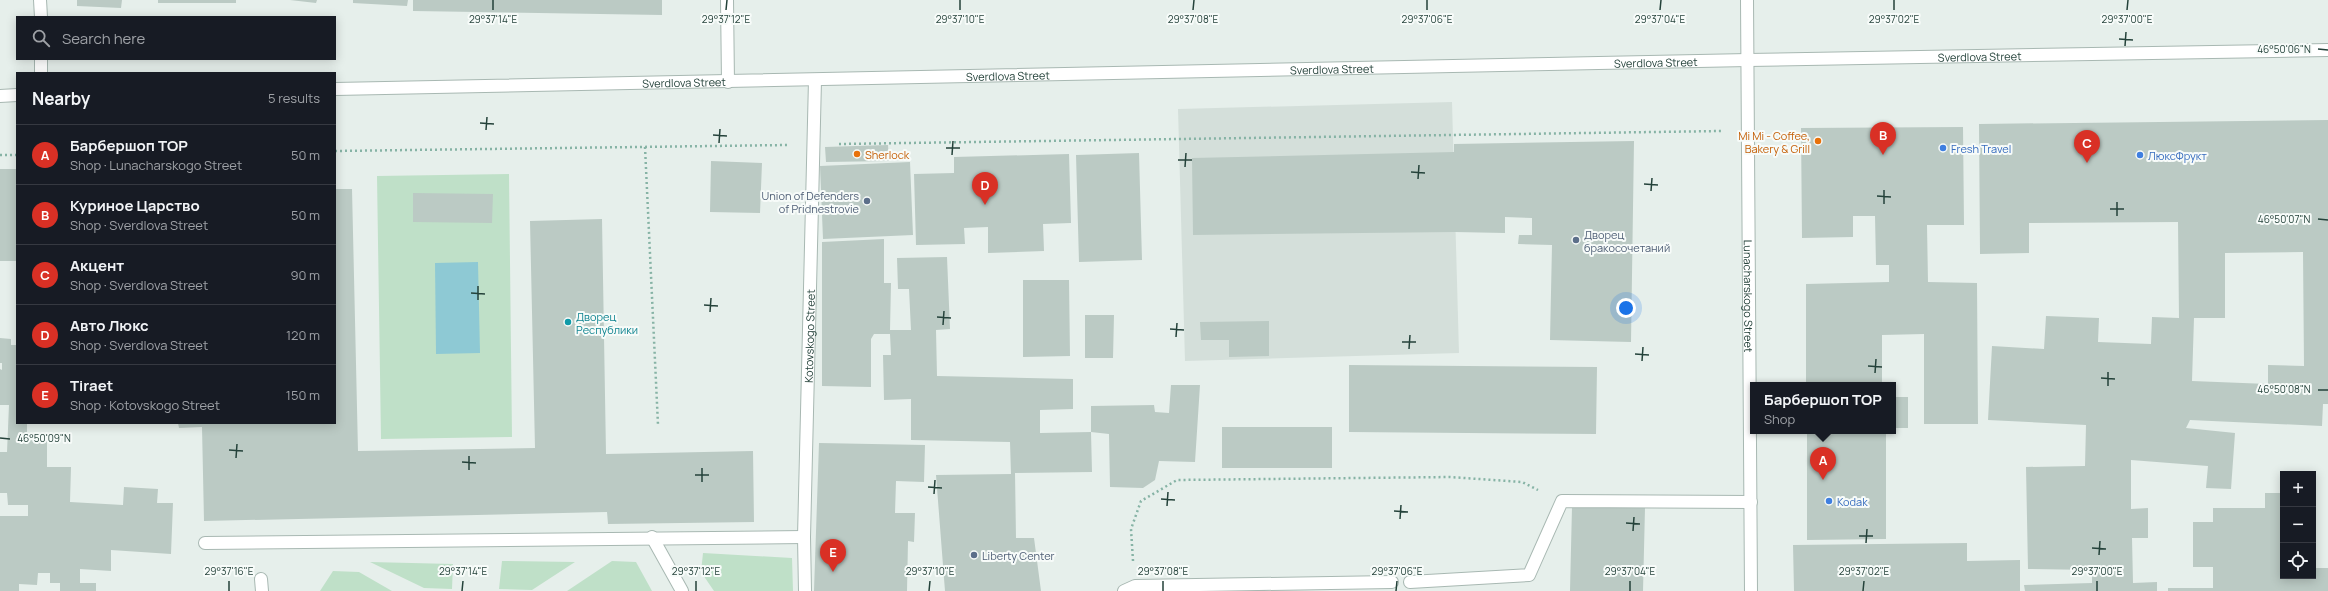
<!DOCTYPE html>
<html lang="en">
<head>
<meta charset="utf-8">
<style>
	body { margin:0; font-family:Manrope,sans-serif; background:#242831; color:#f1f3f6 }
	.controls { position:absolute; right:12px; bottom:12px; display:grid; overflow:hidden; border-radius:0px; box-shadow:0 2px 10px #0003 }
	.controls button { width:36px; height:36px; display:grid; place-items:center; padding:0; border:0; border-bottom:1px solid #363941; background:#171b24; color:#f1f3f6; font:20px sans-serif }
	.you { position:absolute; left:1626px; top:308px; width:14px; height:14px; margin:-10px; border:3px solid #fff; border-radius:50%; background:#1a73e8; box-shadow:0 0 0 6px #1a73e833 }
	.badge { display:grid; place-items:center; width:26px; height:26px; border-radius:50%; background:#d93025; color:#fff; font-size:13px; font-weight:700 }
	.pin { position:absolute; translate:-50% -33px; filter:drop-shadow(0 1px 2px #0008) }
	.pin::after { content:''; position:absolute; top:21px; width:14px; height:12px; background:inherit; clip-path:polygon(0 0,100% 0,50% 100%) }
	.popup { position:absolute; left:1750px; top:382px; width:146px; height:52px; box-sizing:border-box; display:grid; place-content:center; border-radius:0px; background:#171b24; filter:drop-shadow(0 1px 3px #0005); font-size:13px; white-space:nowrap; color:#9ea1a6 }
	.popup b { font-size:15px; color:#f1f3f6 }
	.popup::after { content:''; position:absolute; left:50%; top:100%; margin-left:-8px; border:8px solid transparent; border-top-color:#171b24 }
	.list { margin:0; padding:0; list-style:none }
	h2 { display:flex; justify-content:space-between; align-items:center; height:52px; margin:0; padding:0 16px; font-size:17px }
	h2 small { font-size:13px; font-weight:400; color:#9ea1a6 }
	.list li { display:grid; grid-template-columns:26px 1fr auto; gap:12px; align-items:center; box-sizing:border-box; height:60px; padding:0 16px; border-top:1px solid #363941 }
	.list b { display:block; font-size:15px; white-space:nowrap }
	.list p { margin:0; font-size:13px; white-space:nowrap; color:#9ea1a6 }
	.list em { font-size:13px; font-style:normal; color:#9ea1a6 }
	.icon { flex:none; width:22px; height:22px; fill:none; stroke:currentColor; stroke-width:2; stroke-linecap:round; stroke-linejoin:round }
	.map { position:relative; flex:none; width:2328px; height:591px; overflow:hidden }
	.search { position:absolute; background:#171b24; box-shadow:0 2px 10px #0003; left:16px; top:16px; width:320px; height:44px; display:flex; align-items:center; gap:10px; box-sizing:border-box; padding:0 14px; border-radius:0px; color:#9ea1a6; font-size:15px }
	.panel { position:absolute; background:#171b24; box-shadow:0 2px 10px #0003; left:16px; top:72px; width:320px; height:352px; border-radius:0px }
	.map>svg:first-child { display:block }
</style>
</head>
<body>
<div class="map">
<svg width="2328" height="591" viewBox="0 0 2328 591">
	<rect width="100%" height="100%" fill="#e6efeb"/>
	<!-- built -->
	<path fill="#d4dfda" d="M1452,102L1459,353L1185,361L1178,109Z"/>
	<!-- green -->
	<path fill="#bfe0c8" d="M509,174L512,437L381,439L377,176Z
		M703,553L792,558L793,591H714L701,572Z
		M502,561L575,562L532,590L499,589Z
		M612,561L636,562L652,591H567Z
		M370,562L453,564L452,589L424,588Z
		M333,571L359,572L392,591H320Z"/>
	<!-- water -->
	<path fill="#8ec9d4" d="M478,262L480,353L436,354L435,263Z"/>
	<!-- building -->
	<path fill="#bbcac4" fill-rule="evenodd" d="M77,0H122L121,8L77,6Z
		M158,0H236V3H158Z
		M290,0H317L316,3Z
		M353,0H408L407,6L353,3Z
		M413,0H662V15L413,11Z
		M2328,120V404H2323L2322,426L2190,420L2186,428L2235,433L2231,489L2206,488L2208,466L2131,460V509L2148,508V538H2132L2133,583L2157,582V591H2025L2024,585L2092,583V570L2028,569L2026,467L2085,466L2086,425L1988,420L1992,346L2044,349L2046,316L2099,318L2098,342L2151,344L2152,317L2179,318L2178,222L2029,223V253L1980,254L1979,124ZM2303,252L2304,366L2268,365V384L2192,381L2194,318H2225V253Z
		M1963,127L1964,225H1927L1928,282L1977,283L1978,424H1924V334L1882,335V385H1806V284L1889,282V265H1876L1875,216H1853V237L1802,238L1801,128Z
		M1634,141L1631,342L1550,340L1552,245L1518,244L1519,235H1532V218L1505,217V233L1455,232L1193,235L1192,158L1454,152V144Z
		M888,145L889,161L826,162L825,147Z
		M1139,153L1142,260L1079,262L1076,155Z
		M1069,154L1071,223L1043,224L1044,251L988,253V227L964,228L965,244L916,245L914,174L954,173V157Z
		M711,161L762,163L760,213L710,212Z
		M910,162L913,235L823,239L820,166Z
		M0,169H17V261H0Z
		M335,189H352L358,451L535,448L530,221L602,219L606,454L753,451L754,522L608,524L607,512L204,521L202,427L179,428L178,423H335Z
		M413,193L493,194L492,223L413,222Z
		M884,239V283H891L890,330H911L909,289H898L897,258L947,257L950,329L936,330L937,376L1073,379V409L1040,410V433L1091,432L1092,472L1015,473L1016,538H1034L1041,591H945L936,475L1011,474L1010,442L911,440V399L884,400L883,355H891L890,334H874L871,339V387L822,386V242Z
		M1023,280H1069L1070,356L1023,357Z
		M1085,315H1114L1113,358H1085Z
		M1269,321V356L1229,357V340H1201L1200,322Z
		M0,338L11,339V345H17V423L27,424V440L47,441V467H71L70,502L123,505L124,487L158,489L157,503H173L171,554L111,550V571L80,569V583H96V591H60V583H50V573H38L37,585L19,584V591H0V516H28V505H8L7,493H0V452H7L9,405H0V369L2,370V363H0Z
		M1349,365L1597,367L1596,434L1349,432Z
		M1171,385H1200L1195,462L1159,461L1155,480L1143,488L1110,487L1109,434L1091,432V406L1154,405L1155,412L1169,413Z
		M1893,397H1908V428H1893Z
		M1222,427H1332V468H1222Z
		M1807,431H1886V539L1807,540Z
		M819,443L925,445L924,482L896,481L895,513H915L914,542L908,541L907,591H814Z
		M2265,493H2283V576H2313V568H2328V591H2168V588H2213V567H2193V522H2213V508H2265Z
		M1572,507L1645,508L1643,591H1570Z
		M1967,543V561L2020,560V591H1794L1793,545Z"/>
	<g fill="none" stroke-linecap="round" stroke-linejoin="round">
		<defs>
			<g id="minor">
				<path d="M40,0L41,17"/>
				<path d="M727,0L728,82"/>
				<path id="s1" d="M1747,0L1751,591"/>
				<path d="M41,59V73"/>
				<path id="s2" d="M335,89L1748,60L2328,50"/>
				<path d="M0,96L17,95"/>
				<path d="M652,537L682,591"/>
				<path d="M205,543L804,537"/>
				<path d="M261,579L262,591"/>
				<path d="M1410,582L1529,575L1562,501L1751,502"/>
				<path id="s3" d="M805,591L804,537L815,80"/>
				<path d="M1124,591L1135,586L1392,582"/>
			</g>
		</defs>
		<!-- minor casing -->
		<use href="#minor" stroke="#a8b8b2" stroke-width="14"/>
		<!-- path -->
		<path stroke="#86b3a5" stroke-width="2.5" stroke-dasharray="2 3" stroke-linecap="butt" d="M839,144L1722,131
			M645,147L658,425
			M335,151L788,145
			M0,155H17
			M1133,561L1131,529L1141,501L1177,480L1450,477L1522,482L1538,490"/>
		<!-- minor -->
		<use href="#minor" stroke="#fff" stroke-width="12"/>
	</g>
	<!-- ticks -->
	<path fill="none" stroke="#24423a" stroke-width="1.5" d="M493,10V0M726,10L727,0M960,10V0M1193,10L1194,0M1427,10V0M1660,10L1661,0M1894,10V0M2127,10L2128,0M2119,39L2133,40M2125,46L2126,32M2318,49L2328,50M480,123L494,124M486,130L487,117M713,135L727,136M719,143L720,129M946,148H960M952,155L953,141M1178,160H1192M1185,167L1186,153M1411,172L1425,173M1418,179L1419,165M1644,184L1658,185M1651,191L1652,178M1877,196L1891,197M1884,204V190M2110,209H2124M2117,216V202M2318,219L2328,220M471,293L485,294M478,300V286M704,305L718,306M710,312L711,298M937,317L951,318M943,325L944,311M1170,329L1184,330M1176,337L1177,323M1402,342H1416M1409,349L1410,335M1635,354L1649,355M1642,361L1643,347M1868,366L1882,367M1875,373L1876,359M2101,378L2115,379M2108,386V372M2318,390H2328M0,438L10,439M229,450L243,451M236,458L237,444M462,462L476,463M469,470V456M695,475H709M702,482V468M928,487L942,488M934,494L935,480M1161,499L1175,500M1167,506L1168,492M1394,511L1408,512M1400,519L1401,505M1626,523L1640,524M1633,531L1634,517M1859,536H1873M1866,543L1867,529M2092,548L2106,549M2099,555L2100,541M229,591V581M462,591L463,581M696,591V581M929,591L930,581M1163,591V581M1396,591L1397,581M1630,591V581M1863,591L1864,581M2097,591V581"/>
	<!-- markers -->
	<g fill="#e8710a" stroke="#f7fbf9" stroke-width="1.5">
		<circle cx="1818" cy="141" r="4"/>
		<circle cx="857" cy="154" r="4"/>
	</g>
	<g fill="#3f7fe0" stroke="#f7fbf9" stroke-width="1.5">
		<circle cx="1943" cy="148" r="4"/>
		<circle cx="2140" cy="155" r="4"/>
		<circle cx="1829" cy="501" r="4"/>
	</g>
	<g fill="#5c6f8a" stroke="#f7fbf9" stroke-width="1.5">
		<circle cx="867" cy="201" r="4"/>
		<circle cx="1576" cy="240" r="4"/>
		<circle cx="974" cy="555" r="4"/>
	</g>
	<circle fill="#0f9aa8" stroke="#f7fbf9" stroke-width="1.5" cx="568" cy="322" r="4"/>
	<g text-anchor="middle" dominant-baseline="central" stroke-width="4" stroke-linejoin="round" paint-order="stroke">
		<!-- street labels -->
		<g font-size="11" fill="#24423a" stroke="#f7fbf9">
			<text stroke="none"><textPath href="#s2" startOffset="1645">Sverdlova Street</textPath></text>
			<text stroke="none"><textPath href="#s2" startOffset="1321">Sverdlova Street</textPath></text>
			<text stroke="none"><textPath href="#s2" startOffset="997">Sverdlova Street</textPath></text>
			<text stroke="none"><textPath href="#s2" startOffset="673">Sverdlova Street</textPath></text>
			<text stroke="none"><textPath href="#s2" startOffset="349">Sverdlova Street</textPath></text>
			<text stroke="none"><textPath href="#s1" startOffset="296">Lunacharskogo Street</textPath></text>
			<text stroke="none"><textPath href="#s3" startOffset="255">Kotovskogo Street</textPath></text>
		</g>
		<!-- food labels -->
		<g font-size="11" fill="#c56008" stroke="#f7fbf9" text-anchor="end">
			<text x="1810" y="135">Mi Mi - Coffee,<tspan x="1810" dy="13">Bakery &amp; Grill</tspan></text>
			<text x="865" y="154" text-anchor="start">Sherlock</text>
		</g>
		<!-- shop labels -->
		<g font-size="11" fill="#366cbe" stroke="#f7fbf9" text-anchor="start">
			<text x="1951" y="148">Fresh Travel</text>
			<text x="2148" y="155">ЛюксФрукт</text>
			<text x="1837" y="501">Kodak</text>
		</g>
		<!-- service labels -->
		<g font-size="11" fill="#4e5e75" stroke="#f7fbf9" text-anchor="start">
			<text x="859" y="195" text-anchor="end">Union of Defenders<tspan x="859" dy="13">of Pridnestrovie</tspan></text>
			<text x="1584" y="234">Дворец<tspan x="1584" dy="13">бракосочетаний</tspan></text>
			<text x="982" y="555">Liberty Center</text>
		</g>
		<!-- culture labels -->
		<g font-size="11" fill="#0d838f" stroke="#f7fbf9" text-anchor="start">
			<text x="576" y="316">Дворец<tspan x="576" dy="13">Республики</tspan></text>
		</g>
	</g>
	<g font-size="10" text-anchor="middle" fill="#24423a" stroke="#f7fbf9" stroke-width="4" stroke-linejoin="round" paint-order="stroke">
		<text x="493" y="23">29°37'14"E</text>
		<text x="726" y="23">29°37'12"E</text>
		<text x="960" y="23">29°37'10"E</text>
		<text x="1193" y="23">29°37'08"E</text>
		<text x="1427" y="23">29°37'06"E</text>
		<text x="1660" y="23">29°37'04"E</text>
		<text x="1894" y="23">29°37'02"E</text>
		<text x="2127" y="23">29°37'00"E</text>
		<text x="2284" y="53">46°50'06"N</text>
		<text x="2284" y="223">46°50'07"N</text>
		<text x="2284" y="393">46°50'08"N</text>
		<text x="44" y="442">46°50'09"N</text>
		<text x="229" y="575">29°37'16"E</text>
		<text x="463" y="575">29°37'14"E</text>
		<text x="696" y="575">29°37'12"E</text>
		<text x="930" y="575">29°37'10"E</text>
		<text x="1163" y="575">29°37'08"E</text>
		<text x="1397" y="575">29°37'06"E</text>
		<text x="1630" y="575">29°37'04"E</text>
		<text x="1864" y="575">29°37'02"E</text>
		<text x="2097" y="575">29°37'00"E</text>
	</g>
</svg>
<div class="controls">
<button>+</button>
<button>−</button>
<button><svg class="icon" aria-label="locate" viewBox="0 0 24 24"><circle cx="12" cy="12" r="6"/><path d="M12 2v4M12 18v4M2 12h4M18 12h4"/></svg></button>
</div>
<div class="you"></div>
<div class="pin badge" style="left:1823px;top:480px">A</div>
<div class="popup"><b>Барбершоп ТОР</b>Shop</div>
<div class="pin badge" style="left:1883px;top:155px">B</div>
<div class="pin badge" style="left:2087px;top:163px">C</div>
<div class="pin badge" style="left:985px;top:205px">D</div>
<div class="pin badge" style="left:833px;top:572px">E</div>
<div class="search"><svg class="icon" aria-label="search" viewBox="0 0 24 24"><circle cx="10" cy="10" r="6"/><path d="M15 15l6 6"/></svg>Search here</div>
<section class="panel">
<h2>Nearby<small>5 results</small></h2>
<ul class="list">
<li><span class="badge">A</span><div><b>Барбершоп ТОР</b><p>Shop · Lunacharskogo Street</p></div><em>50 m</em></li>
<li><span class="badge">B</span><div><b>Куриное Царство</b><p>Shop · Sverdlova Street</p></div><em>50 m</em></li>
<li><span class="badge">C</span><div><b>Акцент</b><p>Shop · Sverdlova Street</p></div><em>90 m</em></li>
<li><span class="badge">D</span><div><b>Авто Люкс</b><p>Shop · Sverdlova Street</p></div><em>120 m</em></li>
<li><span class="badge">E</span><div><b>Tiraet</b><p>Shop · Kotovskogo Street</p></div><em>150 m</em></li>
</ul>
</section>
</div>
</body>
</html>
